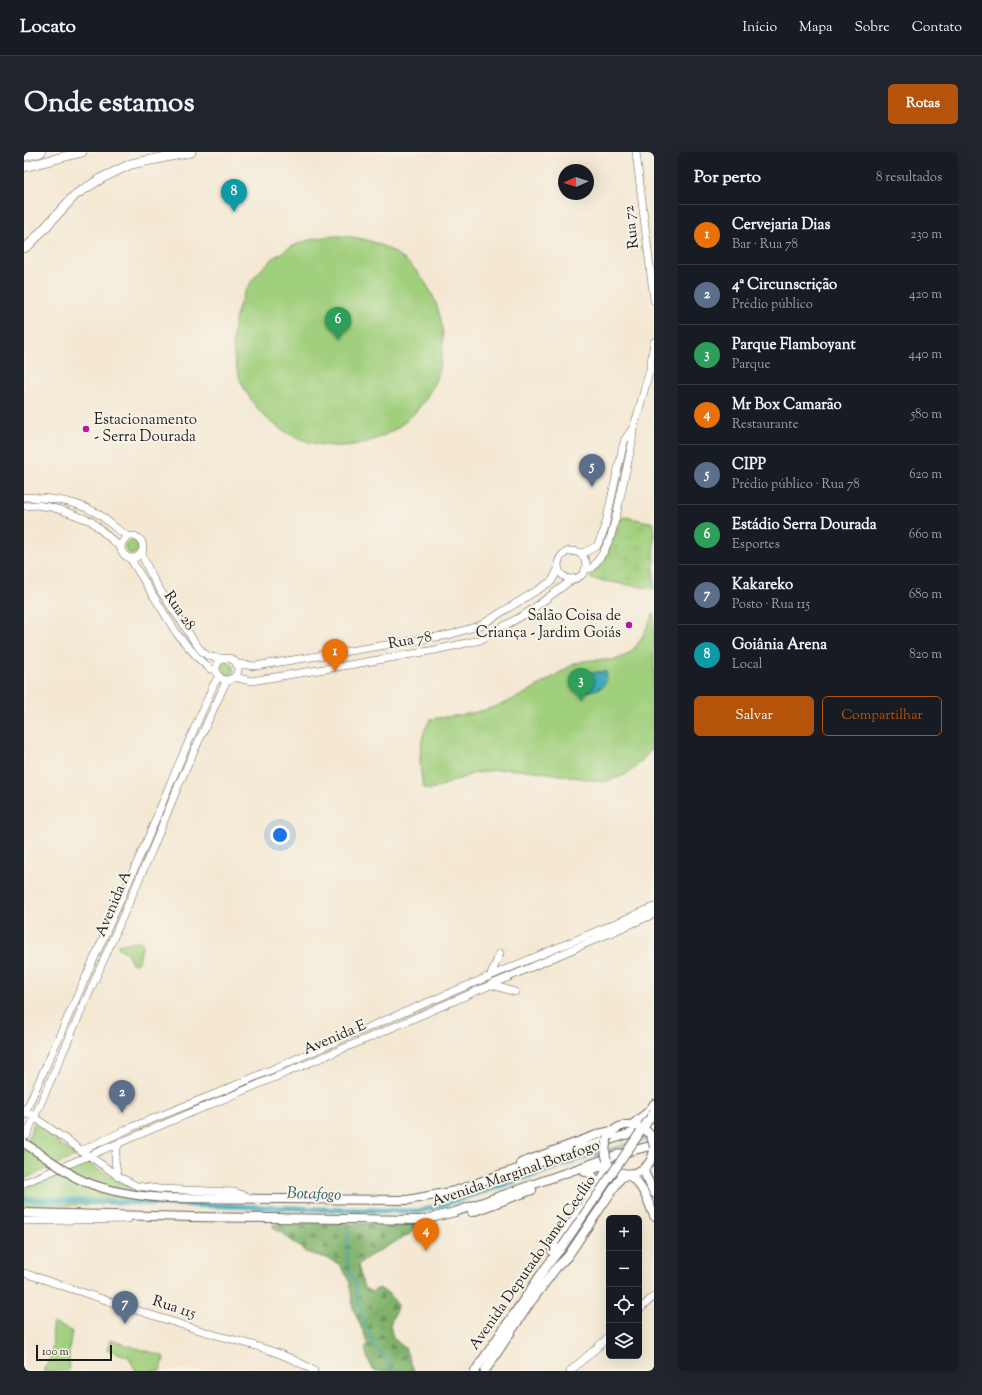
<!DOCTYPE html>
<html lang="pt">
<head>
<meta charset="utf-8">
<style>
	body { margin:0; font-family:"Sorts Mill Goudy",serif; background:#20242c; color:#f1f3f6 }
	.controls { position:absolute; right:12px; bottom:12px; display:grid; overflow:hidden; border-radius:6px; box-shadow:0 4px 16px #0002 }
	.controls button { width:36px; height:36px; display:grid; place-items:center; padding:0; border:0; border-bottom:1px solid #363941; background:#171b24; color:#f1f3f6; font:20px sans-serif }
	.compass { position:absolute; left:534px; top:12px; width:36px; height:36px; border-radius:50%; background:#171b24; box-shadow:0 4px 16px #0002; rotate:267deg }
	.scale { position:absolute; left:12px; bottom:10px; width:76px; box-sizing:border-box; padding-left:4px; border:2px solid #1c1c1c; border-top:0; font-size:11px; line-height:14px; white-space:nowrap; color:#1c1c1c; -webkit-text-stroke:3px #f7f3e8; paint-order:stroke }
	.you { position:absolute; left:256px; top:683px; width:14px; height:14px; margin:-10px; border:3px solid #fff; border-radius:50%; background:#1a73e8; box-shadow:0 0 0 6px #1a73e833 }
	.badge { display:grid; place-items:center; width:26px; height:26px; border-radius:50%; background:#b45309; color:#fff; font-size:13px; font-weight:700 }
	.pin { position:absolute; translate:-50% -33px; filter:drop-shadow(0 1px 2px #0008) }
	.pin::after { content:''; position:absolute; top:21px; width:14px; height:12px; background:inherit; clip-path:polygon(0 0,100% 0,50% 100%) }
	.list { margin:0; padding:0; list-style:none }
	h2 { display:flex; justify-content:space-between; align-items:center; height:52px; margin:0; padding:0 16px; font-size:17px }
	h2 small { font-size:13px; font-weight:400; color:#9ea1a6 }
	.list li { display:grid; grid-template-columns:26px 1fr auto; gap:12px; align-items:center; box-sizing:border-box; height:60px; padding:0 16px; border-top:1px solid #363941 }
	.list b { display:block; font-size:15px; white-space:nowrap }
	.list p { margin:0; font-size:13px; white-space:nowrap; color:#9ea1a6 }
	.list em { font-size:13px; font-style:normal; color:#9ea1a6 }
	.actions { display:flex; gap:8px; padding:12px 16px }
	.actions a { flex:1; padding:9px 0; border:1px solid #b45309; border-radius:6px; text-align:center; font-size:14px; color:#b45309 }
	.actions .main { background:#b45309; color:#fff }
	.icon { flex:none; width:22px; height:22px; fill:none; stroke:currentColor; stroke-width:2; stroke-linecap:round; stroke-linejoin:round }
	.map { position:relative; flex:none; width:630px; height:1219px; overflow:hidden; border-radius:6px }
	header { display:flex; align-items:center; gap:24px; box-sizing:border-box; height:56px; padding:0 20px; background:#171b24; border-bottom:1px solid #363941 }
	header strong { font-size:19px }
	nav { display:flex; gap:22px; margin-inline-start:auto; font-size:14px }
	.intro { display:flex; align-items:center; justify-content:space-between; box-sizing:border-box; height:96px; padding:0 24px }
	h1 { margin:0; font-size:28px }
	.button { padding:10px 18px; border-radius:6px; background:#b45309; color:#fff; font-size:14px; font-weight:700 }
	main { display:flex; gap:24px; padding:0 24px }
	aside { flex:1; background:#171b24; border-radius:6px; box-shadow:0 4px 16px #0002 }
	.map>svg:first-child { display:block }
</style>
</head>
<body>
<header>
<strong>Locato</strong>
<nav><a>Início</a><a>Mapa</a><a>Sobre</a><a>Contato</a></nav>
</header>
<div class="intro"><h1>Onde estamos</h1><a class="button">Rotas</a></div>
<main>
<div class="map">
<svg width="630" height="1219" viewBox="0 0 630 1219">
	<defs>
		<pattern id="grass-tufts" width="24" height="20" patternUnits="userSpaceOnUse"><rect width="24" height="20" fill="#a0cf7d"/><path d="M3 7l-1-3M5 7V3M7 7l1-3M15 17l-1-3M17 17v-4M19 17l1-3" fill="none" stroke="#89b16b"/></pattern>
		<pattern id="forest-firs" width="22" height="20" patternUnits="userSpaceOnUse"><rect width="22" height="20" fill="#80b26c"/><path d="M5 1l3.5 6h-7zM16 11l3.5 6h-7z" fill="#689058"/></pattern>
		<pattern id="water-ripples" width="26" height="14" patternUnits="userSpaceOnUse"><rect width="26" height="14" fill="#3ca9bb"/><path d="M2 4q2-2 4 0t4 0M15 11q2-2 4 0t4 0" fill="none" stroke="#328997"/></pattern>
	</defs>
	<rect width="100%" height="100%" fill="#f7f3e8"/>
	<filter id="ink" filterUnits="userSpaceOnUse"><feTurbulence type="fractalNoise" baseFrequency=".025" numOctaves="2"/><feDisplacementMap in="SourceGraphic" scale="8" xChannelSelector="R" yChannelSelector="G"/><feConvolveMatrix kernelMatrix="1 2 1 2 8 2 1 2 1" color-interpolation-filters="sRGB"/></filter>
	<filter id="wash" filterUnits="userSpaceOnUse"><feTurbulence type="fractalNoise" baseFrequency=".012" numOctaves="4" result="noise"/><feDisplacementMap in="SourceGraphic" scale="16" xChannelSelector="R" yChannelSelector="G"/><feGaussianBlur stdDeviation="0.9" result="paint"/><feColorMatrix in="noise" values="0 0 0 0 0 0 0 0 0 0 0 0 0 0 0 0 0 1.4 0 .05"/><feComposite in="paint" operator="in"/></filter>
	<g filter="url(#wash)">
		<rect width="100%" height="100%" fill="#f4e8d3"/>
		<!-- grass -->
		<path fill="url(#grass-tufts)" stroke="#5e764c" d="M601,365L630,371V437L568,427L566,426L583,401L590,385L596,369L598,366Z
			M101 395a7 7 0 1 1 14 0a7 7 0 1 1-14 0Z
			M196 517a7 7 0 1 1 14 0a7 7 0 1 1-14 0Z"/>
		<!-- forest -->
		<path fill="url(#forest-firs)" stroke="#4e6744" d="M394,1070L386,1082L344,1105L334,1113L340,1136L348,1140L355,1136L365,1142L374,1153L366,1173L369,1186L381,1196L390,1219H350L343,1205L341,1196L344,1191L329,1156L325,1127L315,1112L303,1106L284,1101L248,1074L254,1071L383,1072Z"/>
		<!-- park -->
		<path fill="#a0cf7d" stroke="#5e764c" d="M209 189a105 105 0 1 1 210 0a105 105 0 1 1-210 0Z
			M630,461V594L615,612L608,618L601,623L581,630L511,619L481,617L463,619L448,622L410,637L405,638L400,636C394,616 394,584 407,567C428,564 452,562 473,554C499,545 526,526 550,512C562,507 572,508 585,508C612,507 619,482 630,461Z
			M115,789L119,792L115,808L112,812L108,811L103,801L94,795V793Z
			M10,971L52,1004L0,1027V999Z
			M62,1010L105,1035L116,1051L0,1055V1036Z
			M29,1171L48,1179L45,1198V1219H19C30,1201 29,1195 28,1174Z
			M86,1188L139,1204L140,1207L136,1219H112L104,1204L92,1201L83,1197Z"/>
		<!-- water -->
		<path fill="url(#water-ripples)" stroke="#2c626c" d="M557,519L563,521L582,519C587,536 571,540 558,539L549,522Z"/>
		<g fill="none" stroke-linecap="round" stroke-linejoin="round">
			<!-- stream -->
			<path stroke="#3ca9bb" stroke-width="1.5" d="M615,989L624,986
				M584,998L603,992
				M571,1002L579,1000
				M324,1058V1060
				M324,1072L323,1103L325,1119L332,1132L333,1148L350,1194L365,1211L369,1219"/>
			<!-- canal -->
			<path stroke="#3ca9bb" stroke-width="5.5" d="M0,1047L324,1058L395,1059L425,1051L571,1002"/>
		</g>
	</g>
	<g filter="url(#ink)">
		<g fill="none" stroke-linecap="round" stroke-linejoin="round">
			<defs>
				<path id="secondary" d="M612,0L630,148
					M0,345C24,346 47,348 69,359C82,365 91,378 104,384
					M0,354L12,353L26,355L40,359L67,369L97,396
					M97 395a11 11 0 1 1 22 0a11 11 0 1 1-22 0Z
					M534 413a14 14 0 1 1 28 0a14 14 0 1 1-28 0Z
					M551,400H561L573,394L580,379L599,294L601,287L609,276L614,261L626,217L630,190
					M118,401C125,425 147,454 161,475C167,484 173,496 181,502C186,506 193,506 199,506
					M106,406L153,482L175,507L186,517H192
					M561,417L568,416L579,401L587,384L593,360L608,291L609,276
					M192 517a11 11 0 1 1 22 0a11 11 0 1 1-22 0Z
					M213,512L231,514L425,483L457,473L528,429L534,417
					M210,525L227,529L331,512L411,498L456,488L503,461L549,427
					M466,825L476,801
					M468,833L491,840
					M0,957L10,965L94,1024L113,1034L135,1037L210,1040L225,1045
					M0,963L124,686L146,632L190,532L195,524
					M0,989L128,698L155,632L201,532L206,527
					M57,999L108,975L196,940L338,878L630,755
					M94,1024C91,1013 89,1002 95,992
					M0,1031L342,887L630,762
					M0,1069L104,1067
					M0,1121C61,1141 121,1162 182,1180C218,1191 258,1198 290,1219
					M615,1158L630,1144
					M546,1219L585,1185"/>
				<path id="primary" d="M609,972L626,958L630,952
					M586,982C593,974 604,970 614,975
					M497,1011L578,981L589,979
					M586,1014C603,1030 629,1019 630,996
					M620,1017L621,1022L630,1041
					M562,1019L567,1022L575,1032
					M561,1020L578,1014L585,1013
					M51,1025C78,1039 111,1044 142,1046L384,1048L431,1039L475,1023L630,974
					M448,1060L508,1038
					M0,1061L170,1065L398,1068L431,1060L595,1002L630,993
					M528,1099L575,1032L585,1013
					M451,1219L522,1115L538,1095
					M461,1219L506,1151L532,1116L544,1104L596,1027L603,1022C618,1031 624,1048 630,1064"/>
				<path id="highway" d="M0,4L17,0
					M0,15L58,0
					M0,96L6,92L51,43L78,26L107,12L167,0"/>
			</defs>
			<!-- secondary casing -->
			<use href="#secondary" stroke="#68635c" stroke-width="8"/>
			<!-- primary casing -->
			<use href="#primary" stroke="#68635c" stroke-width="10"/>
			<!-- highway casing -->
			<use href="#highway" stroke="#68635c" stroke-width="10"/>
			<!-- secondary -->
			<use href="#secondary" stroke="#fff" stroke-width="7"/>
			<!-- primary -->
			<use href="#primary" stroke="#fff" stroke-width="8"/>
			<!-- highway -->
			<use href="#highway" stroke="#fff" stroke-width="9"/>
			<defs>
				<path id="primary-bridge" d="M615,975C627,980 627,983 630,995
					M0,991L51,1025
					M583,1008C580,1000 581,993 584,985
					M538,1095L630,960"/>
			</defs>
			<!-- primary-bridge casing -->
			<use href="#primary-bridge" stroke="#68635c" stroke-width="10" stroke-linecap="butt"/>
			<!-- primary-bridge -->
			<use href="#primary-bridge" stroke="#fff" stroke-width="8"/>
		</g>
	</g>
	<!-- markers -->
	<g fill="#b5179e" stroke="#f7f3e8" stroke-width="1.5">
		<circle cx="62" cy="277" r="4"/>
		<circle cx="605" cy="473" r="4"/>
	</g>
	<g text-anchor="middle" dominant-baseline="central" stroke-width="4" stroke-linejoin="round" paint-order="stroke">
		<!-- street labels -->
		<g font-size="15" fill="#1c1c1c" stroke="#f7f3e8">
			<text transform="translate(608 75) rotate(-97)">Rua 72</text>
			<text transform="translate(155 459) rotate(56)">Rua 28</text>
			<text transform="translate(386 489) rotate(-10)">Rua 78</text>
			<text transform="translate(90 752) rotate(-67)">Avenida A</text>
			<text transform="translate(311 886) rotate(-23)">Avenida E</text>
			<text transform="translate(492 1022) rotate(-19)">Avenida Marginal Botafogo</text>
			<text transform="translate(509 1111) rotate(-55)">Avenida Deputado Jamel Cecílio</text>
			<text transform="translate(150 1156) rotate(18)">Rua 115</text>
		</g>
		<!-- poi labels -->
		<g font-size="15" fill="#1c1c1c" stroke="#f7f3e8" text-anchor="start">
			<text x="70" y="268">Estacionamento<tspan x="70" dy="17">- Serra Dourada</tspan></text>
			<text x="597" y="464" text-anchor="end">Salão Coisa de<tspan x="597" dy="17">Criança - Jardim Goiás</tspan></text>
		</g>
		<!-- water labels -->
		<g font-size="16" font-style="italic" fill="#2a5b64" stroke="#f7f3e8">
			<text transform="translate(290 1043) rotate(2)">Botafogo</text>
		</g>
	</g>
</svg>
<div class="controls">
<button>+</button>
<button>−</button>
<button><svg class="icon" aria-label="locate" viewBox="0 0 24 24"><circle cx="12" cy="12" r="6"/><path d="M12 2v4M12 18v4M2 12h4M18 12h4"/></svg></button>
<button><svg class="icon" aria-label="layers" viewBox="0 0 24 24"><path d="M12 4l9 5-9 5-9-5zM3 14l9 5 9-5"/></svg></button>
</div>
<svg class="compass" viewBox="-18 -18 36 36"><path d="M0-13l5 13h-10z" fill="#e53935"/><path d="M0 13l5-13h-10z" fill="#9ea1a6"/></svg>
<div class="scale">100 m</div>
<div class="you"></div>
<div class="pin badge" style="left:311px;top:520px;background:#e8710a">1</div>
<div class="pin badge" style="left:98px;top:961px;background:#5c6f8a">2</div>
<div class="pin badge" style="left:557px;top:549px;background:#2e9e5b">3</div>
<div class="pin badge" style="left:402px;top:1099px;background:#e8710a">4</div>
<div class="pin badge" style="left:568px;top:335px;background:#5c6f8a">5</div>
<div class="pin badge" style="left:314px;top:188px;background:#2e9e5b">6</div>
<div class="pin badge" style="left:101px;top:1172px;background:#5c6f8a">7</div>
<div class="pin badge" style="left:210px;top:60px;background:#0f9aa8">8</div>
</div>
<aside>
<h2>Por perto<small>8 resultados</small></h2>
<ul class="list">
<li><span class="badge" style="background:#e8710a">1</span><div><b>Cervejaria Dias</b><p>Bar · Rua 78</p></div><em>230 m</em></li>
<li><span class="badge" style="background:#5c6f8a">2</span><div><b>4ª Circunscrição</b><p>Prédio público</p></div><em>420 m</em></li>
<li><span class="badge" style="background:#2e9e5b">3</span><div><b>Parque Flamboyant</b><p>Parque</p></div><em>440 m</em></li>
<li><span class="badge" style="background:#e8710a">4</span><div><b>Mr Box Camarão</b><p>Restaurante</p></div><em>580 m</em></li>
<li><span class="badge" style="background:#5c6f8a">5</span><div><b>CIPP</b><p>Prédio público · Rua 78</p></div><em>620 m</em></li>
<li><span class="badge" style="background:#2e9e5b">6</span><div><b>Estádio Serra Dourada</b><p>Esportes</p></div><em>660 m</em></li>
<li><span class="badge" style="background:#5c6f8a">7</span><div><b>Kakareko</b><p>Posto · Rua 115</p></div><em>680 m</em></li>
<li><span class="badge" style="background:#0f9aa8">8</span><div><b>Goiânia Arena</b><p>Local</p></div><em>820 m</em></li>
</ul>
<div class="actions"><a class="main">Salvar</a><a>Compartilhar</a></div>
</aside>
</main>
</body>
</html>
